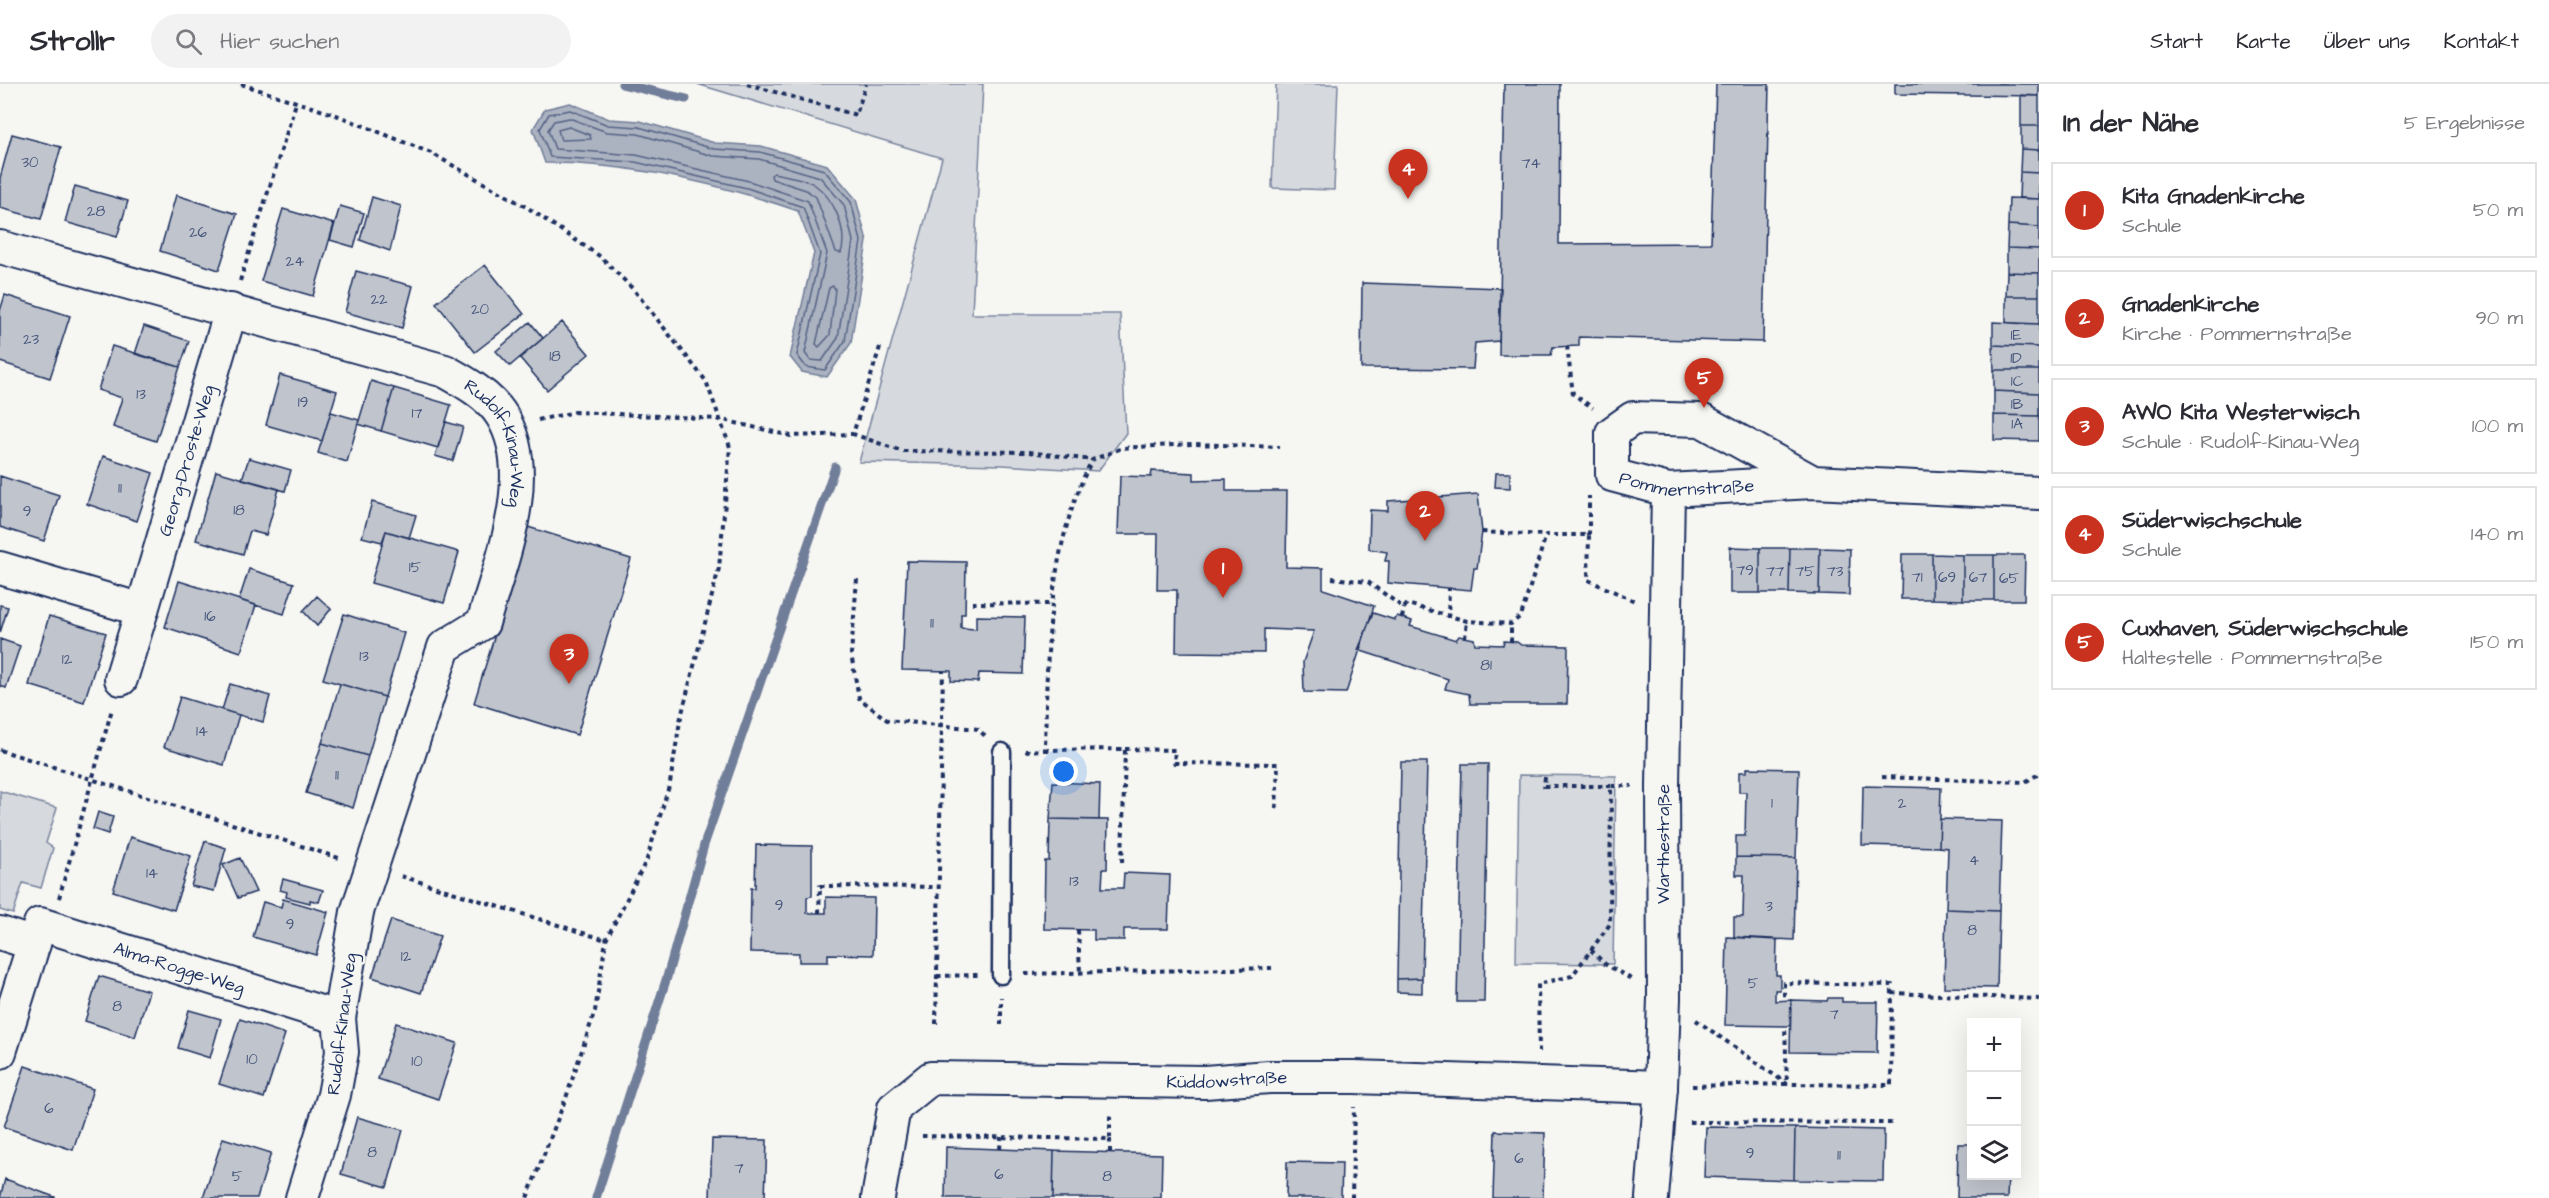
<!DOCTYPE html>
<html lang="de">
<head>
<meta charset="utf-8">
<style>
	body { margin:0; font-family:"Architects Daughter",sans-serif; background:#f2f2f3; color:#2b2b33 }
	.controls { position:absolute; right:18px; bottom:18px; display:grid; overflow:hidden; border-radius:0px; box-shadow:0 6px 24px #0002 }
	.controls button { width:54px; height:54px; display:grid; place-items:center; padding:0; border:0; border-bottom:2px solid #e1e1e2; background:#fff; color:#2b2b33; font:30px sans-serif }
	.you { position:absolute; left:1064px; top:688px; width:21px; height:21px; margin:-15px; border:4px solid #fff; border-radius:50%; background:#1a73e8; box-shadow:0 0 0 9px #1a73e833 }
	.badge { display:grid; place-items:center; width:39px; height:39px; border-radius:50%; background:#c8321e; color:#fff; font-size:20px; font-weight:700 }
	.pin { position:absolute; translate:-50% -50px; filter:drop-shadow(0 2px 3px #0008) }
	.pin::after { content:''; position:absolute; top:32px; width:21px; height:18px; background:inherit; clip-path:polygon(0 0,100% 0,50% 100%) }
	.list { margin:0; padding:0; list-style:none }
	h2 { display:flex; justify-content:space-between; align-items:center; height:78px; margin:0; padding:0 24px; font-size:26px }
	h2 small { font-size:20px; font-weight:400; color:#7c7c81 }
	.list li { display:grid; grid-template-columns:39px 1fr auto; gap:18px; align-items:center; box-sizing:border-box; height:96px; margin:0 12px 12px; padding:0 12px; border:2px solid #e1e1e2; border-radius:0px }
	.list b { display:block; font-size:22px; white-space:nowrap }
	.list p { margin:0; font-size:20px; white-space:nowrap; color:#7c7c81 }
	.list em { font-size:20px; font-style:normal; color:#7c7c81 }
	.icon { flex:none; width:33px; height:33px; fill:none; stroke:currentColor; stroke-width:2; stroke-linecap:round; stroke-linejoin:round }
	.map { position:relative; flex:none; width:2039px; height:1114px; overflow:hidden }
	header { display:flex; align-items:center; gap:36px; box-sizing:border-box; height:84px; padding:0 30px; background:#fff; border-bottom:2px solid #e1e1e2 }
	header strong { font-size:28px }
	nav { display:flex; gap:33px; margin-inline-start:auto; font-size:21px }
	.search { width:420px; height:54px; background:#f2f2f3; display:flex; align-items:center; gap:15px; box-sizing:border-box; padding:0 21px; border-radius:33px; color:#7c7c81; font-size:22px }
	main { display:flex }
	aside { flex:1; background:#fff }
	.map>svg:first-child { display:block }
</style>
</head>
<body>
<header>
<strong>Strollr</strong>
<div class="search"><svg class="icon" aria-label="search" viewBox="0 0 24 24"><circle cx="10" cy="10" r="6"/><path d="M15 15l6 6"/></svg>Hier suchen</div>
<nav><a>Start</a><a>Karte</a><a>Über uns</a><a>Kontakt</a></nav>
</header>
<main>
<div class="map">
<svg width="2039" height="1114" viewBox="0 0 2039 1114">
	<rect width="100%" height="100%" fill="#f6f6f2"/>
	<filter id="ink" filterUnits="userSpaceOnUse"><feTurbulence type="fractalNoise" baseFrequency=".0167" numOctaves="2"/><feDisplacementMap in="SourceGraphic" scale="12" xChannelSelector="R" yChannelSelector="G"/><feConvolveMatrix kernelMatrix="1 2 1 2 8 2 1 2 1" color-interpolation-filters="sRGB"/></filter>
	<g filter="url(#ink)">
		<!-- green -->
		<path fill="#d6d9dd" stroke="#78849e" stroke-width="1.5" d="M697,0H983L972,230H1120L1126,349L1098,387L1003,381L859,378L942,74Z
			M1276,0H1338L1334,106L1272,104Z
			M1519,691L1616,692L1613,880L1516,879Z
			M0,707L57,724L46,759L53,764L41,804L23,799L13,830L0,826Z"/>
		<!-- water -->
		<path fill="#abb2c0" stroke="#717e99" stroke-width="1.5" d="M570,19L609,35L640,37L715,59L761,62L827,81L856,115L867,157L851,259L827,293L802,288L790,273L814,169L798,127C717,99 631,79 545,79L533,45L545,25Z"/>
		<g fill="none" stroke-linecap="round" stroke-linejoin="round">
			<!-- shore -->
			<path stroke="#556385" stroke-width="1.5" d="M570,26L608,41L639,43L714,65L760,68L824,86L851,118L861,157L845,257L825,286L806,283L797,271L820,170L803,123L747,104L635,78L550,73L540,45L549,30Z
				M569,34L607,48L638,50L713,72L759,75L820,93L844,121L853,157L838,254L822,277L810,276L805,269L827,169L808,117L749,97L636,71L555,65L548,46L554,37Z
				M569,43L590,51L591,55L561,56L558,46Z
				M774,89C786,92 805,94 815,101C834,114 848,147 841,169L836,168L816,113L806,106L772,95L771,91Z
				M833,202L835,205L830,251L819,263L816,260L829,204Z"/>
			<!-- stream -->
			<path stroke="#717e99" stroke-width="9" d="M622,0L686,15
				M596,1114L667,893L704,761L835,383"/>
		</g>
		<!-- building -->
		<path fill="#c0c4cd" stroke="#1b2f5e" stroke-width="1.5" d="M1504,0H1560L1559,160L1711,159L1716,0H1769L1763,258L1579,253V262L1553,263L1551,271H1499Z
			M1895,0H2039V12L1895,10Z
			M2021,11L2039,12V42H2021Z
			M2021,42H2039V66L2021,65Z
			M12,50L61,63L41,135L0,124V94Z
			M2021,65L2039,66V89L2020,88Z
			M2020,88L2039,89V115L2019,114Z
			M75,102L128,117L117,153L65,138Z
			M176,111L237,130L219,186L160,167Z
			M372,113L401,122L390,167L360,156Z
			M2009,114L2039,115V143L2008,141Z
			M340,122L364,129L354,163L330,156Z
			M283,125L334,140L313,212L261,197Z
			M2008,141L2039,143V165L2007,164Z
			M2007,164L2039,165V189L2007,188Z
			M485,181L524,230L475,268L436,219Z
			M356,187L413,202L402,244L345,228Z
			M2007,188L2039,189V212H2006Z
			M1362,199L1501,204L1499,257L1475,259L1473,285L1361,284Z
			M5,211L70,232L50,294L0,278V227Z
			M2006,212H2039V240L2006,239Z
			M530,238L543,254L510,282L496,267Z
			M562,238L589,270L547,306L520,274Z
			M1993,238L2039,240V263L1993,261Z
			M144,242L189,257L180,283L135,270Z
			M1993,261L2039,263V286H1994Z
			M112,262L180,283L156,357L113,343L122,314L98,306Z
			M1994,286H2039V309L1994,307Z
			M280,291L337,307L322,357L266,341Z
			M371,297L394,304L381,347L358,340Z
			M394,304L451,321L438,364L381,347Z
			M1994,307L2039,309V332L1994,331Z
			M331,328L359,336L347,378L318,369Z
			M1994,331L2039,332V357L1994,356Z
			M446,338L463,343L453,377L435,372Z
			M103,372L153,389L137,437L87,420Z
			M249,374L291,386L285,407L242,395Z
			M216,387L279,405L266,451L250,447L243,470L196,456Z
			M1152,387L1194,389V396L1226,395V407H1287L1286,483L1323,484V505L1374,522L1346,609L1304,608L1303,578L1314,547L1264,545V569L1176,568L1177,506H1157L1158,450H1118L1120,392L1151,393Z
			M1496,389H1510V404L1495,403Z
			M0,392L59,411L44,457L0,443Z
			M1478,410L1482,448L1477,484H1474L1471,506L1388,499L1389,477H1385L1387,468L1369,465L1370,426L1388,427V417Z
			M372,418L416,431L409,454L386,447L382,458L362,453Z
			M528,443L631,475L577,651L474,619Z
			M386,447L459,468L444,519L371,499Z
			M1730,463L1760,464V509H1730Z
			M1760,464H1790L1789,509H1760Z
			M1790,464H1820L1819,510L1789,509Z
			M1820,464L1850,465L1849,511L1819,510Z
			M1902,470H1932V515H1901Z
			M1932,470L1963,471V516L1932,515Z
			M1963,471H1994V516H1963Z
			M1994,471H2025L2024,516H1994Z
			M907,477L966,478L965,530H961V544L976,545V532L1025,533L1023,590L979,589L978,598L951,597V587L902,586Z
			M249,485L294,499L284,530L239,516Z
			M179,497L256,521L241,568L165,543Z
			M317,512L331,525L317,542L303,527Z
			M0,521L8,523L0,549Z
			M1373,529L1395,536L1397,532L1412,537L1410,542L1456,556L1459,552L1474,555L1475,560L1503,561L1504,557L1517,558L1521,561L1568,562L1567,620H1470L1469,610L1445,605L1448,595L1358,566Z
			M344,530L404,549L385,613L323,595Z
			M49,532L106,549L84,618L29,601Z
			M0,555L20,562L6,604L0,602Z
			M230,600L270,612L263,638L222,626Z
			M340,600L385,613L368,672L322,659Z
			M180,613L239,631L224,681L164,663Z
			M322,659L368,672L353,724L306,709Z
			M1401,678H1427L1422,894L1397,895Z
			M1462,680H1488L1484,918H1457Z
			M1747,684L1799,685L1796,774L1736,773V752H1745L1746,708H1739V688H1747Z
			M1053,698L1100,700L1099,736L1050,735Z
			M1863,702L1941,704L1939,763L1862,761Z
			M98,728L113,733L108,750L93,745Z
			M1050,735L1108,736L1107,785H1103L1102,804H1123L1124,789L1170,791L1168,845H1124V856H1094V846L1044,845L1045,777H1049Z
			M1940,735L2002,737L1999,827L1946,825L1948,764L1939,763Z
			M130,753L191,772L174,826L113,807Z
			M205,757L226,764L214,807L191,802Z
			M756,761L812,762V812L807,813V829H826V813L874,814L873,871L828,870V878H799V869L750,868L751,804H755Z
			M1736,773L1796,774L1794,856L1734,853V833H1743L1744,791H1736Z
			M240,774L256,808L238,814L223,781Z
			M283,795L323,806L319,818L310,816V819L286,813L287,808L280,806Z
			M283,815L328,828L316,871L253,853L263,818L281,823Z
			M1946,825L1999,827L1997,904L1944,903Z
			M391,836L440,852L421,909L372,893Z
			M1727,853L1777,856L1776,891H1780V906H1775V917L1791,916L1790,942L1725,941Z
			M99,892L149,907L135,953L85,937Z
			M1422,894V909L1397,908V895Z
			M1828,914H1842V918H1878L1877,969L1790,968L1791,916L1827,917Z
			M189,926L221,935L210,974L178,964Z
			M240,935L285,950L264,1014L219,1000Z
			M396,939L457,959L438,1015L378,995Z
			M25,982L93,1005L73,1066L4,1043Z
			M357,1033L403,1046L387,1103L341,1090Z
			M1706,1043L1795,1044L1794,1096L1704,1093Z
			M1795,1044L1884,1046L1883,1097L1794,1096Z
			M1495,1047L1545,1049L1543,1114H1493Z
			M223,1054L271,1069L257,1114H203Z
			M712,1055L767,1056L765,1114H710Z
			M1958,1060H1972V1092H2008L2007,1114H1957Z
			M946,1063L1054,1067L1053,1114H945Z
			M1054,1067L1162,1070L1161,1114H1053Z
			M1287,1078L1342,1079L1341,1114H1286Z
			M5,1095L55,1113V1114H0Z"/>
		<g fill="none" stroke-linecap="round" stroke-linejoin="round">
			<defs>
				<path id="service" d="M1001,891L1002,668"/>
				<g id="minor">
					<path id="s1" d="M0,163L445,287C465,298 490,312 502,332C538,391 500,479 483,539L444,563L357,828L339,934L342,968L334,1011L302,1114"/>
					<path id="s2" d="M1813,398L1701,336L1633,334L1612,349V391L1668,406L1813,398L2039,409"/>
					<path id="s3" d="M0,484L142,526L231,226"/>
					<path d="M121,595L142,526"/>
					<path d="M0,849L34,860"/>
					<path id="s4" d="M0,968L40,840L339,934"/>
					<path id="s5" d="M878,1114L894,1024L931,994L1205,998L1269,993H1354L1661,1003"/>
					<path d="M1652,1114L1661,1003L1664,914L1663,702L1668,406"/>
				</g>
			</defs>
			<!-- service casing -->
			<use href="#service" stroke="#1b2f5e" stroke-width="21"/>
			<!-- minor casing -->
			<use href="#minor" stroke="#1b2f5e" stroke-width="36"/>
			<!-- path -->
			<path stroke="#1b2f5e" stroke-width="4" stroke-dasharray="4.5 4.5" stroke-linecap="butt" d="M241,0L339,32L431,69L528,124L601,173L634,206L706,297L730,363L719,484L680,637L670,699L647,775L606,856L595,927L567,1011L527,1114
				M747,0L856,31L866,0
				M240,197L296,19
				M1567,262L1573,310L1593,324
				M880,263L853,350L901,367L1029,368L1092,376
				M538,336L575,328L719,335L791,352L853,350
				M1482,448L1546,451
				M1589,451V412
				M1332,494L1368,498L1404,524L1407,520L1467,537L1511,540L1521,532L1546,451H1589L1588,496L1635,517
				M857,495L851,570L859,614L887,636L978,645L985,652
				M972,519L1053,520
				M1402,534L1404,524
				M1448,534L1449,504
				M1465,554L1467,537
				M1511,558V540
				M1125,665L1175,666L1174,679L1278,680L1276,725
				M0,666L342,775
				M1045,666L1125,665L1122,778
				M1025,667L1045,666C1047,569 1047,464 1092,376L1122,364L1193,360L1279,363
				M1545,693L1544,702H1611
				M1882,693L2025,698L2039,690
				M401,792L606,856
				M59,814L112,625
				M819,829L820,802L939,803
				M1078,846L1080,889
				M1591,866L1605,880L1631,895
				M1025,890L1272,884
				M937,892L978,891
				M1892,909L2039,915
				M1696,936L1787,1000L1891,1001L1892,901L1784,899V917
				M936,940L943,587
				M1001,941V913
				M1539,968L1538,900L1572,892L1610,840L1611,702H1632
				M1692,1002L1787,1000L1785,942
				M1689,1038L1894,1039
				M922,1052L1110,1055V1028
				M1110,1055V1068
				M1000,1065L1001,1053
				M1352,1114L1354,1023"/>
			<!-- service -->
			<use href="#service" stroke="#f6f6f2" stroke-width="16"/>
			<!-- minor -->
			<use href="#minor" stroke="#f6f6f2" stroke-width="32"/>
		</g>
	</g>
	<g text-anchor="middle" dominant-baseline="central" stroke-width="5" stroke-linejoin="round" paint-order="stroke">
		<!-- number labels -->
		<g font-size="15" fill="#44547a">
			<text x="30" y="78">30</text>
			<text x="1531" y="79">74</text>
			<text x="96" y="127">28</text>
			<text x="198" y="148">26</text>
			<text x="295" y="177">24</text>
			<text x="379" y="215">22</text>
			<text x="480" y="225">20</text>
			<text x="2016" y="251">1E</text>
			<text x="31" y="255">23</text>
			<text x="555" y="272">18</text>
			<text x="2016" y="274">1D</text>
			<text x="2017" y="297">1C</text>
			<text x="141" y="310">13</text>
			<text x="303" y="318">19</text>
			<text x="2017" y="320">1B</text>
			<text x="417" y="329">17</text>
			<text x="2017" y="340">1A</text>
			<text x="120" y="404">11</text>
			<text x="239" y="426">18</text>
			<text x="27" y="427">9</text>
			<text x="415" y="483">15</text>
			<text x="1745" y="486">79</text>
			<text x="1775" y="487">77</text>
			<text x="1805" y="487">75</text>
			<text x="1835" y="487">73</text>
			<text x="1917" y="493">71</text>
			<text x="1947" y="493">69</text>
			<text x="1978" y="493">67</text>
			<text x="2009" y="494">65</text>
			<text x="210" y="532">16</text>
			<text x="932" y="539">11</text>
			<text x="364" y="572">13</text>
			<text x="67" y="575">12</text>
			<text x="1486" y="581">81</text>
			<text x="202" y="647">14</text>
			<text x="337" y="691">11</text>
			<text x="1772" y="719">1</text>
			<text x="1902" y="719">2</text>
			<text x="1974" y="776">4</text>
			<text x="152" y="789">14</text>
			<text x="1074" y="797">13</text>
			<text x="779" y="821">9</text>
			<text x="1769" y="822">3</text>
			<text x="290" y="840">9</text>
			<text x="1972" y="846">8</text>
			<text x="406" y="872">12</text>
			<text x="1753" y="899">5</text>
			<text x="117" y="922">8</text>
			<text x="1834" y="930">7</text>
			<text x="252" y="975">10</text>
			<text x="417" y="977">10</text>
			<text x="49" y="1024">6</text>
			<text x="372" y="1068">8</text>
			<text x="1750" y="1069">9</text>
			<text x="1839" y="1071">11</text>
			<text x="1519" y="1074">6</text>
			<text x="739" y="1084">7</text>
			<text x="999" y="1090">6</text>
			<text x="237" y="1092">5</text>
			<text x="1107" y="1092">8</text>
		</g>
		<!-- street labels -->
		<g font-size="18" fill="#1b2f5e" stroke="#f6f6f2">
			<text stroke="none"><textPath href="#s1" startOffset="558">Rudolf-Kinau-Weg</textPath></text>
			<text stroke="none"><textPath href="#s3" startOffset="304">Georg-Droste-Weg</textPath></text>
			<text stroke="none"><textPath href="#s2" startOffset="340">Pommernstraße</textPath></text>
			<text transform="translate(1663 760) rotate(-90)">Warthestraße</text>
			<text stroke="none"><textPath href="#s4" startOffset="280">Alma-Rogge-Weg</textPath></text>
			<text transform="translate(342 940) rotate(-83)">Rudolf-Kinau-Weg</text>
			<text stroke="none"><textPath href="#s5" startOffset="435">Küddowstraße</textPath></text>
		</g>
	</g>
</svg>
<div class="controls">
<button>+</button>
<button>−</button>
<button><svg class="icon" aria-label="layers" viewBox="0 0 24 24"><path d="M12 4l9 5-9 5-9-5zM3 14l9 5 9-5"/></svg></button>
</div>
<div class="you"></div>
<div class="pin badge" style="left:1223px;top:514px">1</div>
<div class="pin badge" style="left:1425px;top:457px">2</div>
<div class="pin badge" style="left:569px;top:600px">3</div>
<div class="pin badge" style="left:1408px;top:115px">4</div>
<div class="pin badge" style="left:1704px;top:324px">5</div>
</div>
<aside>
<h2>In der Nähe<small>5 Ergebnisse</small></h2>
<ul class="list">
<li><span class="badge">1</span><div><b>Kita Gnadenkirche</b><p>Schule</p></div><em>50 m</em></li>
<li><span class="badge">2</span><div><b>Gnadenkirche</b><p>Kirche · Pommernstraße</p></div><em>90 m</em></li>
<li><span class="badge">3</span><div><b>AWO Kita Westerwisch</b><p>Schule · Rudolf-Kinau-Weg</p></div><em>100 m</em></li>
<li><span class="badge">4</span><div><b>Süderwischschule</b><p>Schule</p></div><em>140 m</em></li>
<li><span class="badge">5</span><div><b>Cuxhaven, Süderwischschule</b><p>Haltestelle · Pommernstraße</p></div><em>150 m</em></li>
</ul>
</aside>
</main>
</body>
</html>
